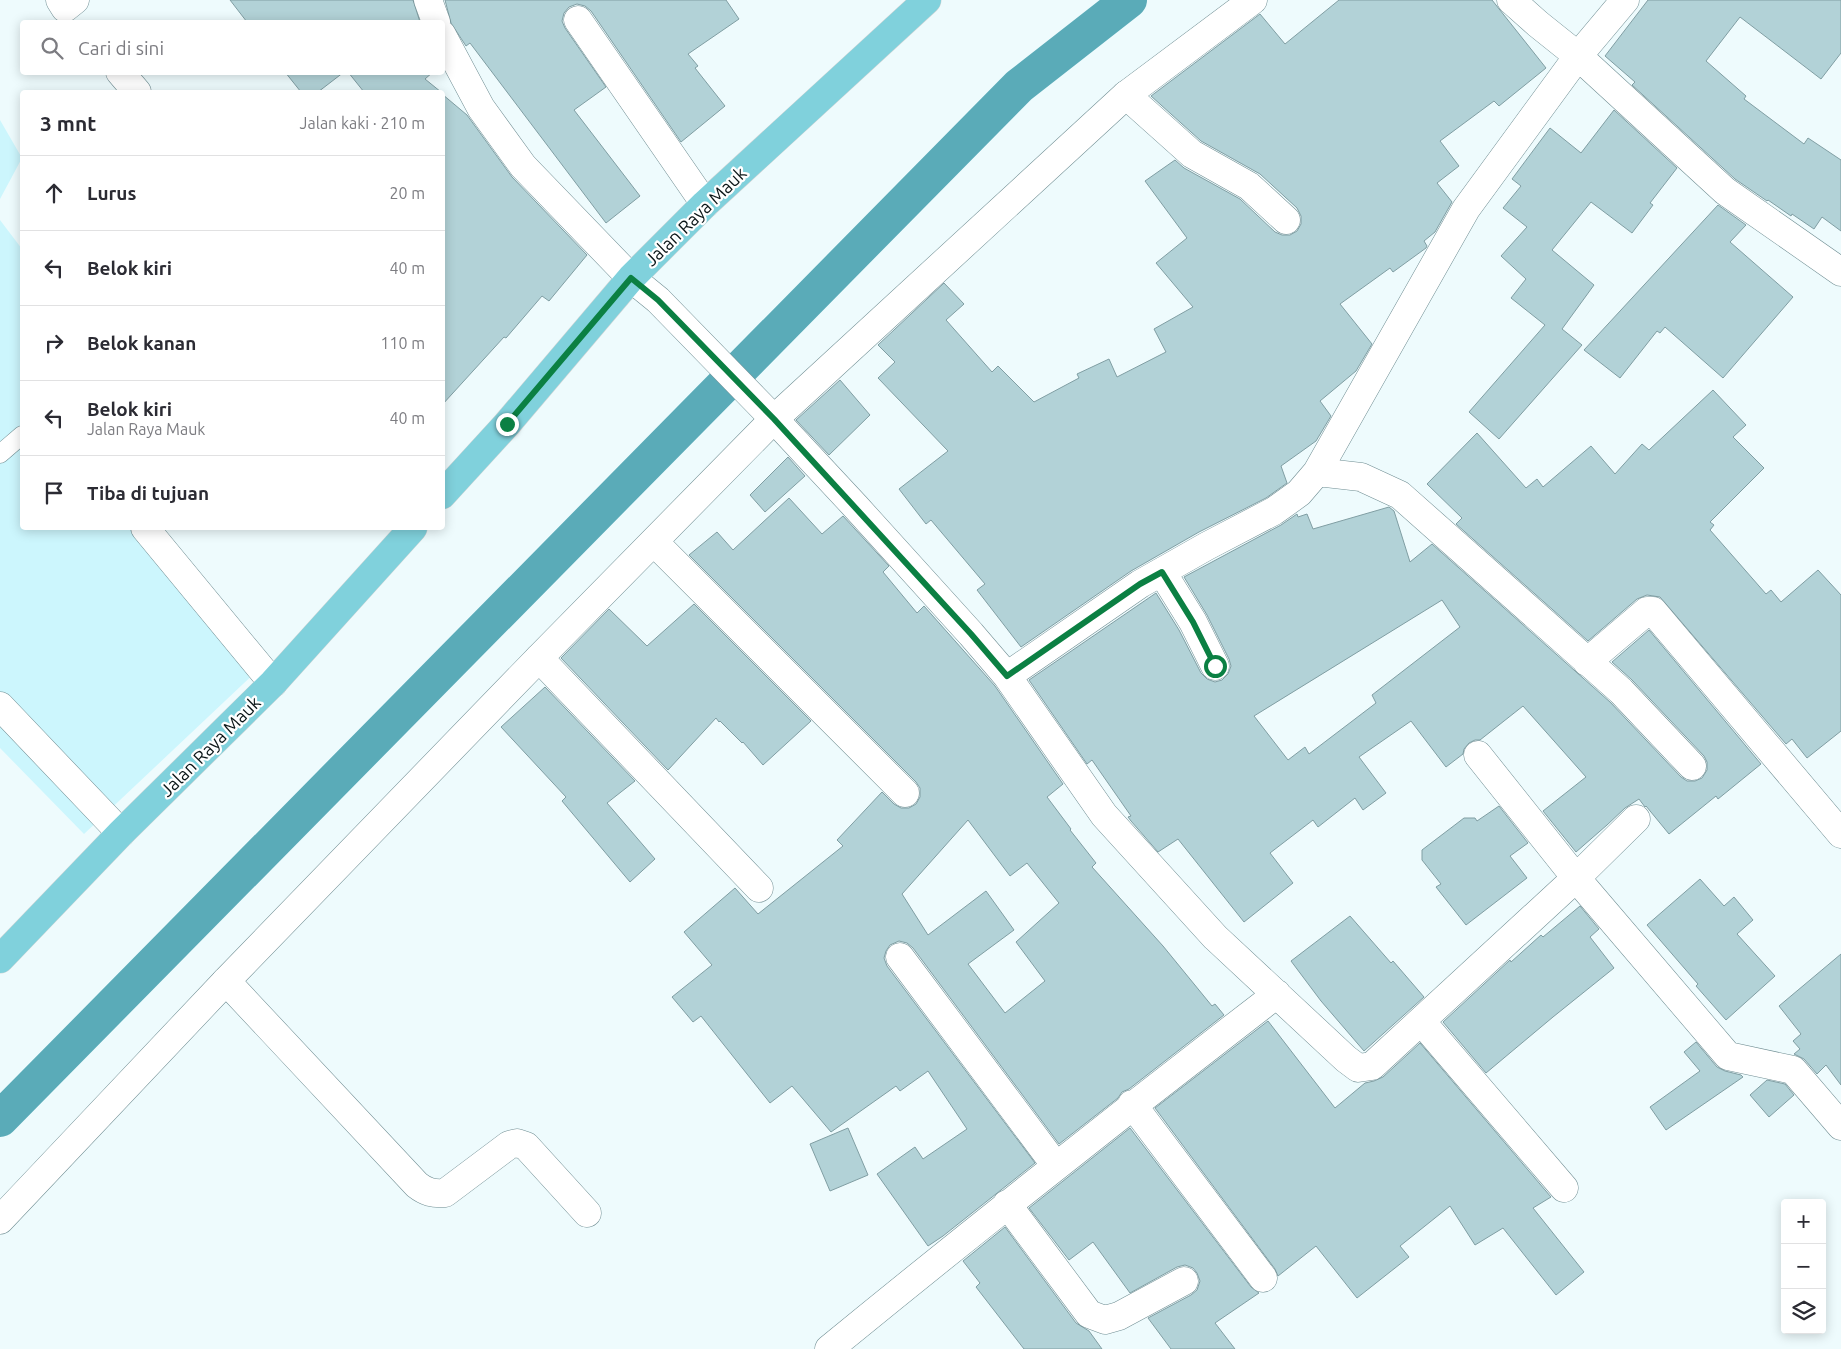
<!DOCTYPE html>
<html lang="id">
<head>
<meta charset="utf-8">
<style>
	body { margin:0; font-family:Ubuntu,sans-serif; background:#f2f2f3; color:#2b2b33 }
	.controls { position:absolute; right:15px; bottom:15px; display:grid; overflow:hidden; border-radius:5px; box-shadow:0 2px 12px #0003 }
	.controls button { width:45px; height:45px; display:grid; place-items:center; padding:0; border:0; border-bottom:1px solid #e1e1e2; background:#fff; color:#2b2b33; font:25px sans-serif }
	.stop { position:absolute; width:15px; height:15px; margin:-11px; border:4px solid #0b8043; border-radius:50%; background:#fff }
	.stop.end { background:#0b8043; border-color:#fff; box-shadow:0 1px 5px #0008 }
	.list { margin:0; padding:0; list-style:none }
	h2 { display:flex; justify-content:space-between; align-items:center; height:65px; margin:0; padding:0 20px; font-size:21px }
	h2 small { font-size:16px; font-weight:400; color:#7c7c81 }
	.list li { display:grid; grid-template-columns:32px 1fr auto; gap:15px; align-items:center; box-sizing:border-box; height:75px; padding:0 20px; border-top:1px solid #e1e1e2 }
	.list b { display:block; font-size:19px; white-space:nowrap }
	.list p { margin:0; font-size:16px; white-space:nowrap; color:#7c7c81 }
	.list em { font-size:16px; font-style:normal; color:#7c7c81 }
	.icon { flex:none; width:28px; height:28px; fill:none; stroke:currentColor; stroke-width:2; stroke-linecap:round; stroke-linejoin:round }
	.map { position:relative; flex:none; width:1841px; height:1349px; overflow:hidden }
	.search { position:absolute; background:#fff; box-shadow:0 2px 12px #0003; left:20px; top:20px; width:425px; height:55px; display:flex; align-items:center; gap:12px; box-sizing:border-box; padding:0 18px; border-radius:5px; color:#7c7c81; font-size:19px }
	.panel { position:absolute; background:#fff; box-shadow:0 2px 12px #0003; left:20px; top:90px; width:425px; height:440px; border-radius:5px }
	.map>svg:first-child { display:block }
</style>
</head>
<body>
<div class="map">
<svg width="1841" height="1349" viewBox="0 0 1841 1349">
	<rect width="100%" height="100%" fill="#eefbfd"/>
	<!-- built -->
	<path fill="#ccf6fd" d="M0,120L22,158L0,199Z
		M0,220L22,249V528H149L260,668L84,834L0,748Z"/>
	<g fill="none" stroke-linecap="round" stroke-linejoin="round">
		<!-- canal -->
		<path stroke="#5aabb8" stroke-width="36" d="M0,1119L1019,86L1129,0"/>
	</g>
	<!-- building -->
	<path fill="#b2d2d7" stroke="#809ea3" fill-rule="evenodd" d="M230,0H413L420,22H247Z
		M445,0H726L739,19L688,54L698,66L695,68L725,106L681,142L591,11L585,6L577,4L569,7L564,13L562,21L565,28L606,87L574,110L640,196L606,223L470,43L466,46L451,23Z
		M1339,0H1492L1546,68L1499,106L1494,101L1440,141L1459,166L1437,183L1452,202L1435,232L1424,241L1427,246L1426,248L1393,272L1390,268L1340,304L1372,344L1356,371L1320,401L1331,416L1316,441L1281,466L1287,483L1266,498L1199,532L1131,571L1021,647L977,590L985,584L931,520L926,524L899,489L948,451L878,378L895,362L878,345L944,283L964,304L946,320L992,372L998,366L1034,402L1079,378L1077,374L1109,359L1117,377L1166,352L1154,329L1193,307L1156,263L1187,238L1145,181L1175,160L1184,168L1240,199L1275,232L1282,235H1290L1297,231L1301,224V216L1297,208L1260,174L1201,141L1151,96L1260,14L1285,44Z
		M1648,0H1841V53L1821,79L1740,17L1706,61L1746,96L1744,99L1804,144L1808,138L1841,160V231L1822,217L1814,229L1792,214L1791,216L1768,200L1767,201L1735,179L1632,85L1635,82L1605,56Z
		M285,72H344L318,92H301Z
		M348,72H433L425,79L441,92H364Z
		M442,94L467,115L512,177L587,255L549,301L542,296L506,338L504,337L442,405Z
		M1614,110L1677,168L1650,203L1653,205L1632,233L1591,202L1552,250L1594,285L1562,329L1582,345L1499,439L1469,412L1545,325L1511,298L1526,279L1501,256L1527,227L1503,208L1521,186L1512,179L1550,128L1581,153Z
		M1718,205L1746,225L1730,242L1793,297L1723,378L1665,327L1660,333L1657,331L1620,378L1584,350Z
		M840,380L870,415L829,455L796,420Z
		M1713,390L1746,425L1733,437L1764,468L1710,522L1714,525L1710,530L1766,594L1771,590L1781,602L1818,570L1841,595V731L1807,758L1792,739L1786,744L1660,597L1647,595L1637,599L1588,641L1456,524L1462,518L1427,484L1477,433L1526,488L1537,479L1543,487L1591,446L1615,474L1642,444L1649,450Z
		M788,457L805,476L765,512L750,495Z
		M789,498L822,534L843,516L889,566L883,572L917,613L924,606L995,686L1063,784L1047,797L1071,829L1070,830L1096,863L1092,867L1163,946L1212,1006L1215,1004L1224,1015L1129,1089L1122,1092L1118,1098L1059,1144L913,948L907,943L899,941L890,945L886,951L884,958L887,966L1035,1163L943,1236L928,1246L877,1174L915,1147L923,1159L967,1129L928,1071L900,1091L896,1086L831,1132L792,1086L770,1103L701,1016L693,1022L672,997L712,965L684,932L735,888L758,914L843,846L837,840L882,792L894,804L901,808H909L916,804L920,797V788L916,782L689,555L717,532L733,550ZM968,820L1010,876L1027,863L1059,903L1016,942L1045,981L1005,1013L968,964L1014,930L986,891L928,935L902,894Z
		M1389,507L1394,511L1410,562L1432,544L1610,702L1681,777L1687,781H1695L1702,778L1707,770V762L1704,756L1632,680L1612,662L1649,630L1761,764L1718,799L1716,796L1669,834L1646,806L1645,807L1639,799L1625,808L1607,825L1576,852L1543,811L1586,777L1523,706L1480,740H1475L1469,743L1464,749L1463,754L1446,767L1411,721L1359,757L1386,793L1363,810L1355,798L1318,827L1313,820L1270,853L1293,883L1244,922L1178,839L1158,852L1131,821L1128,817L1131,816L1092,760L1087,764L1029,680L1156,593L1179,630L1201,673L1207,679L1215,682L1222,680L1228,674L1231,666L1229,659L1207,615L1184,577L1281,525L1297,514L1298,517L1307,514L1313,529ZM1442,600L1460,627L1372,695L1376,703L1309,754L1305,747L1288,760L1254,716Z
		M694,604L811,721L763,765L743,742L742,743L720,721L719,722L716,718L668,770L561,658L609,609L647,646Z
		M545,687L635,781L607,803L655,859L630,882L562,801L566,797L501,727Z
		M1499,806L1528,843L1510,856L1527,878L1466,925L1436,887L1441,884L1422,860V850L1464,818H1475L1477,821Z
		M1700,879L1724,906L1734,897L1753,920L1737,934L1775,976L1726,1020L1696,986L1698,984L1647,925Z
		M1580,906L1599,929L1590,937L1614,968L1553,1017L1486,1073L1443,1022L1510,960L1511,962L1541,935L1543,937Z
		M1350,916L1391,963L1393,961L1424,997L1364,1051L1321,1001L1291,961Z
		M1841,954V1085L1826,1065L1817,1074L1804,1059L1794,1054L1800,1049L1793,1041L1801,1034L1779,1006Z
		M1268,1021L1335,1108L1365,1083L1374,1081L1383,1077L1420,1043L1551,1197L1533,1208L1584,1272L1556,1295L1503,1228L1475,1245L1450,1206L1400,1246L1409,1257L1357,1298L1316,1246L1278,1276L1275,1269L1155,1108Z
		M1696,1042L1717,1067L1725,1071L1741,1075L1743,1077L1666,1130L1650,1107L1700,1071L1684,1052Z
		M1767,1080L1785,1084L1794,1095L1769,1117L1750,1095Z
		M848,1128L868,1175L830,1191L810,1144Z
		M1130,1128L1251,1287L1259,1293L1215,1323L1235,1349H1171L1148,1318L1191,1295L1197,1290L1200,1281L1197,1273L1193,1268L1185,1265L1177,1267L1130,1293L1093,1242L1069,1260L1029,1208Z
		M1005,1227L1076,1323L1089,1331L1102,1349H1024L976,1287L980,1283L963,1261Z"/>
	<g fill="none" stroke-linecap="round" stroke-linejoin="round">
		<defs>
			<path id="lane" d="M0,454L22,435"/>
			<path id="street" d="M60,0L65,8L75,0
				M428,0L436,22
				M1511,0L1538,24L1578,56L1725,191L1841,272
				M578,20L705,204
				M442,35L481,108L523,166L631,278L658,300L774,419L856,507L971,634L1007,676L1104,815L1215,937L1346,1059L1358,1068L1372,1066L1576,878L1636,819
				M120,72L137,92
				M1126,95L1192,154L1249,186L1286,220
				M1317,472L1361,477L1400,495L1621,691L1692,766
				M145,528L273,683
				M654,542L905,793
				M1162,572L1193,622L1215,666
				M539,658L759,888
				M1587,662L1647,611H1653L1841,834
				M1007,676L1140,584L1207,546L1274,511L1299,493L1317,472L1466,209L1578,56L1625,0
				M0,706L121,833
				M1478,755L1576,878L1728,1056L1793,1070L1841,1126
				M900,957L1056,1166
				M226,981L417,1185C426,1192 433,1194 445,1193L509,1145L517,1143L526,1146L587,1213
				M1421,1021L1564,1188
				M1132,1104L1263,1278
				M1007,1204L1089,1314L1105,1320L1119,1316L1184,1281
				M829,1349C977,1228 1126,1110 1277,994"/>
			<path id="secondary" d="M0,1220L226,981L539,658L774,419L1126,95L1253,0"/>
			<path id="primary" d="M442,495L507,424L631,278L705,204L927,0
				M0,959L121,833L273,683L413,528"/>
		</defs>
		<!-- lane casing -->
		<use href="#lane" stroke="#708e93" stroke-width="19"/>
		<!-- street casing -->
		<use href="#street" stroke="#708e93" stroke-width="29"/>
		<!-- secondary casing -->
		<use href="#secondary" stroke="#708e93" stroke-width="29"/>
		<!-- primary casing -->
		<use href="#primary" stroke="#d3d5d5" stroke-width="29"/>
		<!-- lane -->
		<use href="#lane" stroke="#fff" stroke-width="18"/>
		<!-- street -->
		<use href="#street" stroke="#fff" stroke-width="28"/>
		<!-- secondary -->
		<use href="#secondary" stroke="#fff" stroke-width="28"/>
		<!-- primary -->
		<use href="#primary" stroke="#80d1dc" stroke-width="28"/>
	</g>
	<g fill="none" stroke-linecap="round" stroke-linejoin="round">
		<!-- route -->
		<path stroke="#0b8043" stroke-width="6" d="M507,424L631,278L658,300L774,419L971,634L1007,676L1140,584L1162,572L1193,622L1215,666"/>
	</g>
	<g text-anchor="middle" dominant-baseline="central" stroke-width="4.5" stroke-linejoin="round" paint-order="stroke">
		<!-- street labels -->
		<g font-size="18" fill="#0a1517" stroke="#fff">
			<text transform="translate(695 216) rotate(-44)">Jalan Raya Mauk</text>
			<text transform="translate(210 746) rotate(-45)">Jalan Raya Mauk</text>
		</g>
	</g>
</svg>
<div class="controls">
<button>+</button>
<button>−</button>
<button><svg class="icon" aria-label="layers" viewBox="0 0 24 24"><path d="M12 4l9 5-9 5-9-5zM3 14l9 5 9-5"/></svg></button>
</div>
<div class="stop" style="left:1215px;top:666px"></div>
<div class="stop end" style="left:507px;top:424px"></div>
<div class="search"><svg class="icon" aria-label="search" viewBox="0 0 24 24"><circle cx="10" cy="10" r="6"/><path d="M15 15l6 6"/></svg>Cari di sini</div>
<section class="panel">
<h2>3 mnt<small>Jalan kaki · 210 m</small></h2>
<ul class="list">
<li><svg class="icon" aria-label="ahead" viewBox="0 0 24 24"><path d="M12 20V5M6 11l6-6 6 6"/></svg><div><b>Lurus</b></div><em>20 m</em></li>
<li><svg class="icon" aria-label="left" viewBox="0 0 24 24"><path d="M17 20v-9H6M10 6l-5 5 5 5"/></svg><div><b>Belok kiri</b></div><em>40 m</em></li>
<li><svg class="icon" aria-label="right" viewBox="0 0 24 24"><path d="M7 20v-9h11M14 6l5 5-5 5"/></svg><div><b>Belok kanan</b></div><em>110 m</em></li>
<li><svg class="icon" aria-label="left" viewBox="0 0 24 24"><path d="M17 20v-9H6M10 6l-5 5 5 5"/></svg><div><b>Belok kiri</b><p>Jalan Raya Mauk</p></div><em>40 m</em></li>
<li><svg class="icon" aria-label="arrive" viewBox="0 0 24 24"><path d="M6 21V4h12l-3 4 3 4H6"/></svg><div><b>Tiba di tujuan</b></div></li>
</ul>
</section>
</div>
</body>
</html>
